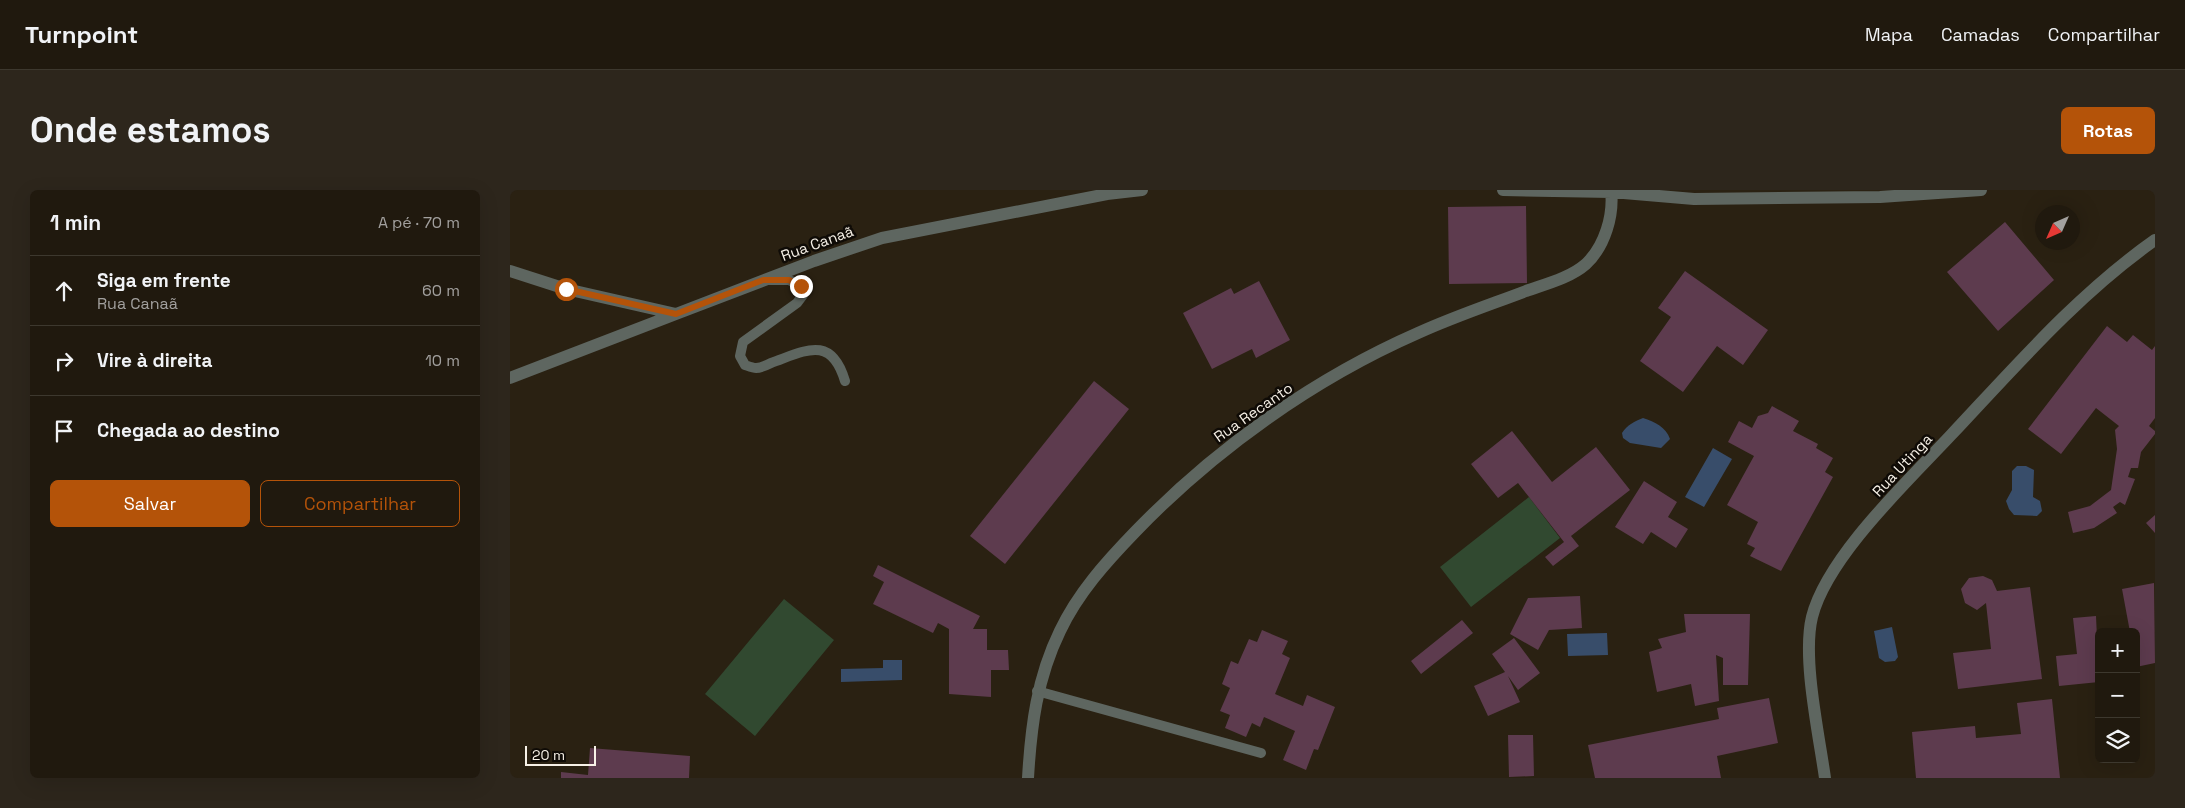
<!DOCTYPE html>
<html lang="pt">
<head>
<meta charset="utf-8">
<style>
	body { margin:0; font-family:"Space Grotesk",sans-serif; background:#2d261c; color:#f1f3f6 }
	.controls { position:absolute; right:15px; bottom:15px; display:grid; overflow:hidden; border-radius:8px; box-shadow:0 5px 20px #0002 }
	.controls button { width:45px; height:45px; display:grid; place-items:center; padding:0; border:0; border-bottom:1px solid #3d382e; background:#20190e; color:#f1f3f6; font:25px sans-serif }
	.compass { position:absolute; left:1525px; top:15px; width:45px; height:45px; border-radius:50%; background:#20190e; box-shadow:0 5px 20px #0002; rotate:225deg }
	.scale { position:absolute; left:15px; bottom:12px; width:71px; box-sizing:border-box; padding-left:5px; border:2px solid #f7f1e7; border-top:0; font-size:14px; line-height:18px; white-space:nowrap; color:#f7f1e7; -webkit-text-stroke:4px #0f0b06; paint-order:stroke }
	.stop { position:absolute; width:15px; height:15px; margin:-11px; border:4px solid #b45309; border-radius:50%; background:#fff }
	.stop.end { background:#b45309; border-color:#fff; box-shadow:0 1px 5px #0008 }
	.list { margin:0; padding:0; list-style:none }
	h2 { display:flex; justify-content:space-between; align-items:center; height:65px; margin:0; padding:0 20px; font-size:21px }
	h2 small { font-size:16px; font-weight:400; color:#a2a09e }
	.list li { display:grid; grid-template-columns:32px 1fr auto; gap:15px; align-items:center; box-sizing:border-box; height:70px; padding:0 20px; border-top:1px solid #3d382e }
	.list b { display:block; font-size:19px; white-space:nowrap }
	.list p { margin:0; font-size:16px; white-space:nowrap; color:#a2a09e }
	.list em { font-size:16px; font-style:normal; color:#a2a09e }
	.actions { display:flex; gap:10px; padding:15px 20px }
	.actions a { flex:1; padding:11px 0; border:1px solid #b45309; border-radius:8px; text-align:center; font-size:18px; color:#b45309 }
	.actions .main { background:#b45309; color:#fff }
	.icon { flex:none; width:28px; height:28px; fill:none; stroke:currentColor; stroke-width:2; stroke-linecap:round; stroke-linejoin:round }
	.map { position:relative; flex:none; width:1645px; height:588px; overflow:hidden; border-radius:8px }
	header { display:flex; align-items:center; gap:30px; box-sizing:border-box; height:70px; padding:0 25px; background:#20190e; border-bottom:1px solid #3d382e }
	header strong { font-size:24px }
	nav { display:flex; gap:28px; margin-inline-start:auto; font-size:18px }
	.intro { display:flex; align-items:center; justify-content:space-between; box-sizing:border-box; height:120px; padding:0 30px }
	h1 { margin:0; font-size:35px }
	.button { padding:12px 22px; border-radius:8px; background:#b45309; color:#fff; font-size:18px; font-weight:700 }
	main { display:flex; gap:30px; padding:0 30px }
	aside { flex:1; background:#20190e; border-radius:8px; box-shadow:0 5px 20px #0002 }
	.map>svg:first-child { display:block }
</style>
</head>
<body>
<header>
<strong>Turnpoint</strong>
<nav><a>Mapa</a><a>Camadas</a><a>Compartilhar</a></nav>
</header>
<div class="intro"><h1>Onde estamos</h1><a class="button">Rotas</a></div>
<main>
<aside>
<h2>1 min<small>A pé · 70 m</small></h2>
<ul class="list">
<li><svg class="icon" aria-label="ahead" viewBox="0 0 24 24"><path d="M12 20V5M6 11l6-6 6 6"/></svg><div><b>Siga em frente</b><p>Rua Canaã</p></div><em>60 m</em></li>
<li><svg class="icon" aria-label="right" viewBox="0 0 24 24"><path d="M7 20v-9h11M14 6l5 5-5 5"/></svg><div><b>Vire à direita</b></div><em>10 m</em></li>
<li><svg class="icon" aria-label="arrive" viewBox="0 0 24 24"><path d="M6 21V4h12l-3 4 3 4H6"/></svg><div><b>Chegada ao destino</b></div></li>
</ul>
<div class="actions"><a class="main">Salvar</a><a>Compartilhar</a></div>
</aside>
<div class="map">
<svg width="1645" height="588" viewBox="0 0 1645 588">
	<rect width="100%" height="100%" fill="#2a2112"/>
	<!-- green -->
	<path fill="#314930" d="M1019,307L1050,348L961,417L930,377Z
		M274,409L324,450L245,546L195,504Z"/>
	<!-- water -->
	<path fill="#384d6a" d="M1133,228C1145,232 1156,237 1160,249L1151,258L1120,253L1113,248L1112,243C1117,235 1125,231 1133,228Z
		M1203,258L1222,269L1194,317L1175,307Z
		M1507,276H1516L1524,280L1523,307L1530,311L1532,321L1527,326L1504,325L1499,319L1496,311L1502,300V281Z
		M1382,437L1388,467L1385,471L1375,472L1369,468L1364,441Z
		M1097,443L1098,465L1058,466L1057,444Z
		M373,470H392V490L331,492V479L373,478Z"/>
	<!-- building -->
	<path fill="#5d3b4e" d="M1016,16L1017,93L939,94L938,17Z
		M1495,32L1544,90L1488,141L1437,82Z
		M1175,81L1258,140L1233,175L1207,156L1173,202L1130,171L1161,127L1148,118Z
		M749,91L780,150L746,168L742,159L702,179L673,123L721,98L724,104Z
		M1597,136L1617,152L1623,145L1642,160L1645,156V228L1639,236L1645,241V244L1631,262L1628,278H1621L1618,287L1625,289L1615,315L1610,312L1603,317L1607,323L1584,338L1563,343L1558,322L1580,316L1601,300L1607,259L1605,240L1609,236L1586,218L1551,264L1518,239Z
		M584,191L619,219L495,374L460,346Z
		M1262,216L1289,231L1283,241L1308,254L1306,258L1323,268L1315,282L1323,287L1271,381L1240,366L1245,358L1237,354L1248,332L1217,315L1244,266L1218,252L1229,231L1242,238L1248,226L1258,223Z
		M1002,241L1042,292L1086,257L1120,300L1061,346L1069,356L1043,376L1035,367L1054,352L1019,307L1008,293L988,308L961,274Z
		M1134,291L1167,312L1158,327L1178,339L1166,358L1141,342L1133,354L1105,337Z
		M1645,325V343L1636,333Z
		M368,375L470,426L463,439H477V460H498L499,480H481V507L439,504V439L428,433L423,443L363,414L374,392L363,386Z
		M1473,386L1482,390L1487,401L1520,397L1532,489L1448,499L1443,463L1481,459L1476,413L1467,420L1455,413L1451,399L1459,388Z
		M1644,393L1645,473L1626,477V442H1620L1612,399Z
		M1070,406L1072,438L1039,440L1028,460L1000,444L1018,408Z
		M1174,424H1240L1238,495H1213V468L1206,465L1209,511L1185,516L1181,494L1147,502L1139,462L1152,458L1148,449L1176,442Z
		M1586,426L1589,492L1549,496L1546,466L1567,464L1563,428Z
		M952,430L963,443L911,484L901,471Z
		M752,440L778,451L772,464L780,468L765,504L793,516L797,505L825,517L808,560L804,559L796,580L773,570L785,541L754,527L750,537L742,533L736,547L715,538L720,525L710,521L720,498L712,494L721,471L728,474L739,449L747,452Z
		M1004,448L1030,483L1008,500L998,486L1010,512L978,526L964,496L995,482L982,464Z
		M1259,508L1268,553L1207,566L1211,588H1085L1078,555L1209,529L1207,518Z
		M1542,509L1550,588H1406L1402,542L1465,536L1466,548L1511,544L1507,513Z
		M998,545H1023L1024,586L999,587Z
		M80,558L180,566L179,588H51V582L78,585Z"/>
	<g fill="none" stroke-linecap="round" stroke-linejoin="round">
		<!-- lane -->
		<path stroke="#5e6660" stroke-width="10" d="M259,90H279L291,96L293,105L287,113L233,152L230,166L235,175C238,176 243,178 246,178C251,178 257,175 261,173C295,161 321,144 335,191
			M527,501L751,563"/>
		<!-- street -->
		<path stroke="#5e6660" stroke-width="12" d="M993,0L1102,2L1184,9L1370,7L1471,0
			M0,81L56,99L166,124L304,71L372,48L597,4L632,0
			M0,188L166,124
			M518,588C521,536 527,488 550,441C568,403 596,372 625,342C704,260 803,189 908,143C943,127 979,115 1016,101C1036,94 1060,88 1076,74C1095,56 1104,25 1101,0
			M1315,588C1309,545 1292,468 1302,427C1317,367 1398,291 1441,245C1505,177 1568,104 1645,50"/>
	</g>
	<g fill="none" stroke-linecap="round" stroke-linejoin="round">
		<!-- route -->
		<path stroke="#b45309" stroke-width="6" d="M56,99L166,124L253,90H279L291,96"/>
	</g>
	<g text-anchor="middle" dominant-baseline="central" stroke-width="5" stroke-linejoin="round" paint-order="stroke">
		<!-- street labels -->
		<g font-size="15" fill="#f7f1e7" stroke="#0f0b06">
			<text transform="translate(307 53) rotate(-20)">Rua Canaã</text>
			<text transform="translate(743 222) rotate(-35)">Rua Recanto</text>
			<text transform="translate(1392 275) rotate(-47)">Rua Utinga</text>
		</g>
	</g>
</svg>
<div class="controls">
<button>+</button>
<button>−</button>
<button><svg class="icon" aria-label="layers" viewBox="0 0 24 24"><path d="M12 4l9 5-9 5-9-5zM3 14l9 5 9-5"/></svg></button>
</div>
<svg class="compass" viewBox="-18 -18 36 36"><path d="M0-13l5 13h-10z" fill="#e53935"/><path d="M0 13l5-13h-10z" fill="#a2a09e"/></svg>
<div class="scale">20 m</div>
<div class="stop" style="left:56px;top:99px"></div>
<div class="stop end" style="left:291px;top:96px"></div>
</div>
</main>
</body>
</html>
